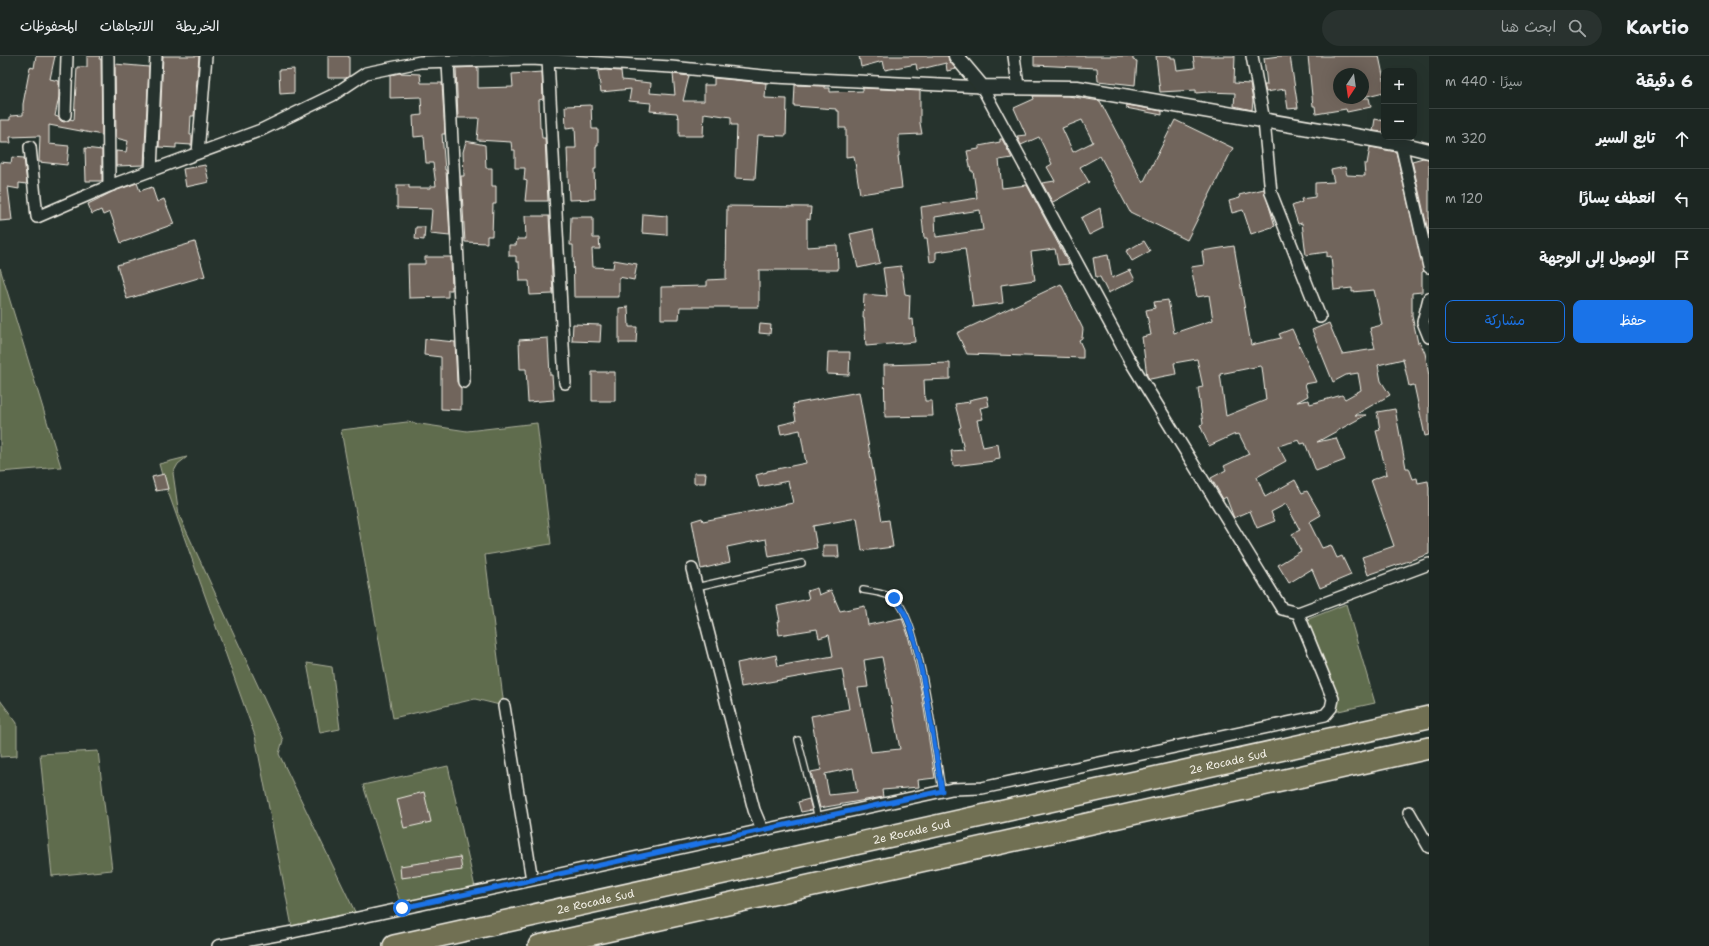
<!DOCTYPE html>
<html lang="ar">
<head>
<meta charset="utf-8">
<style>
	body { margin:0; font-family:"Shantell Sans","Playpen Sans Arabic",sans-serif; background:#29322f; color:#f1f3f6; direction:rtl }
	.controls { position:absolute; right:12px; top:12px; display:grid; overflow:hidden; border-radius:8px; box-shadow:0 4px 16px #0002 }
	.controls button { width:36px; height:36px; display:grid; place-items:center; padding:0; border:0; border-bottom:1px solid #3a4340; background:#1c2622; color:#f1f3f6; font:20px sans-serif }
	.compass { position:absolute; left:1333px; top:12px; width:36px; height:36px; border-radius:50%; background:#1c2622; box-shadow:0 4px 16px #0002; rotate:193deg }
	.stop { position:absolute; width:12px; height:12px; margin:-9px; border:3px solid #1a73e8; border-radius:50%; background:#fff }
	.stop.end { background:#1a73e8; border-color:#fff; box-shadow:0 1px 4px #0008 }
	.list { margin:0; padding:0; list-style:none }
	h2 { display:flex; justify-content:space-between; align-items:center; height:52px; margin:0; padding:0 16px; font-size:17px }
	h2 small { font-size:13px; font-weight:400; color:#a0a5a5 }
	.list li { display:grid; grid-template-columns:26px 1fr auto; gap:12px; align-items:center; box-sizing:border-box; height:60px; padding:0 16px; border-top:1px solid #3a4340 }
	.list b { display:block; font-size:15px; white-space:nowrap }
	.list em { font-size:13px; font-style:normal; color:#a0a5a5 }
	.actions { display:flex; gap:8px; padding:12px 16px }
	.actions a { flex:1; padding:9px 0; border:1px solid #1a73e8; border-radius:8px; text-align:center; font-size:14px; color:#1a73e8 }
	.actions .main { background:#1a73e8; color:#fff }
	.icon { flex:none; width:22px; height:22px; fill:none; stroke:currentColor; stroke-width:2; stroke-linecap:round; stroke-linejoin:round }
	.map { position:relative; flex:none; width:1429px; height:890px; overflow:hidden; direction:ltr }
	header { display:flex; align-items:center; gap:24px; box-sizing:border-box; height:56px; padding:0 20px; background:#1c2622; border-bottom:1px solid #3a4340 }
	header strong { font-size:19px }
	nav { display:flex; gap:22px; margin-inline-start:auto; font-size:14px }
	.search { width:280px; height:36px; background:#29322f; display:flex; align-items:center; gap:10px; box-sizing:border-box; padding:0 14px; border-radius:22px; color:#a0a5a5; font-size:15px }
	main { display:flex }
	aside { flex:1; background:#1c2622 }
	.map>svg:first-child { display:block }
</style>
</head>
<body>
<header>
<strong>Kartio</strong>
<div class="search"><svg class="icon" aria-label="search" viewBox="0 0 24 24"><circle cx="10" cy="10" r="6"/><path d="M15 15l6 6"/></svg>ابحث هنا</div>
<nav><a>الخريطة</a><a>الاتجاهات</a><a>المحفوظات</a></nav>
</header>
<main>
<aside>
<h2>6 دقيقة<small>سيرًا · 440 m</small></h2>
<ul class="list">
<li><svg class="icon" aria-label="ahead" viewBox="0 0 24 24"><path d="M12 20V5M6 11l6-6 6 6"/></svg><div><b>تابع السير</b></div><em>320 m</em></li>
<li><svg class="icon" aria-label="left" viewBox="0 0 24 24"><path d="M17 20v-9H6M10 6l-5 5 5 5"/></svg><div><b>انعطف يسارًا</b></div><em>120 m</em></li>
<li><svg class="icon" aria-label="arrive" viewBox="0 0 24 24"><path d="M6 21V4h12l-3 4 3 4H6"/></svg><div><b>الوصول إلى الوجهة</b></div></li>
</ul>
<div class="actions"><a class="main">حفظ</a><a>مشاركة</a></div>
</aside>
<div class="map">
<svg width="1429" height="890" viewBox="0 0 1429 890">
	<rect width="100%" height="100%" fill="#26332d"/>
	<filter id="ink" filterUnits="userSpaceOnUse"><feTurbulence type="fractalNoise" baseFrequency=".025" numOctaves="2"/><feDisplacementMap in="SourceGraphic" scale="8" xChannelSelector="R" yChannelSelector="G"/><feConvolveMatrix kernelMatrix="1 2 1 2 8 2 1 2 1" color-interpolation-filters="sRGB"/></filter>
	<g filter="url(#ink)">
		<!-- green -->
		<path fill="#5f6c4d" stroke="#aaae9a" d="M0,212L61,411L0,416Z
			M407,366L467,375L537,367L551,488L485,499L504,650L475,643L393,662L341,374Z
			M187,401L178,408L173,417L179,459L283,684L279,698L358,862L293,876L255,680L167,433H168L164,419H162L159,408Z
			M1346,548L1375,647L1334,656L1338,641L1306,564Z
			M307,607L332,611L340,673L320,677Z
			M0,644L17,667V700L0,701Z
			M98,695L112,814L52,820L40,698Z
			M448,710L476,836L402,852L363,729Z"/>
		<!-- building -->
		<path fill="#71655b" stroke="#f4f1e8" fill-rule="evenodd" d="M36,0H55L50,23L59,25V41L55,60L58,61L61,65L64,66L70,63L74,64L77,11H87V0H100L99,3H101L102,79L49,69V88L69,90L67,109L39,106L40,80L10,81L11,87H0V64H10V60L23,59V48L30,11L34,12Z
			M163,0H199L194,60H191L190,79H192V89L176,88V92L159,91Z
			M328,0H349V20L346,22H328Z
			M859,0H948L949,5L956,13L947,15L946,7L917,14L916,8L885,14L883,5L861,11Z
			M1034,0H1133V4L1137,5L1135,29L1098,25L1097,12L1034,9Z
			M1156,0H1171V2H1175L1177,14L1195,12L1193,0H1235L1234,27L1250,28L1253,45L1252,54L1234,50L1235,37L1208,36L1196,37V34L1160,36Z
			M1279,0H1290L1298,52L1288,53L1285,33L1266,36L1264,29H1267L1264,2Z
			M1308,0H1379L1384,24V36L1363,41V18H1339V42H1369L1371,51L1347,56L1346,53L1316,58L1315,50H1313Z
			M115,8L149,11L144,109L116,110V95L126,96L128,85L116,82Z
			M478,11V32L513,31L512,18L542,16L543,43L539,44L540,72H541L542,82H545L548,145H525L527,125L524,124L525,112H515V94H512L511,86L477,84L479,62H458L456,12Z
			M294,13V37L280,38L279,14Z
			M606,14L621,15L622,24L651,27L650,37L675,39L673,18L689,20L683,45H704V29H714V22L766,27L765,42L787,43L786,80L758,79L755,123L735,122L737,69H731V61L704,57L703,80H679V61L678,62L677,57L650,55L651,47L629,45L631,33L601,36L598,15Z
			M400,17L420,18L421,27H442L445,78H442L445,114H446L450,180L430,178L432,153L397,152V129H409V132H430V130H436L433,107H426L424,80L414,81L413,60L422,59L421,41L390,42V19Z
			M795,29L825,30V32H830V36L863,35V32L920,35V67L922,78L899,79V100H898L902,132L860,138L854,100L846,101V72H839V55H836V53L794,50Z
			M1033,40H1068L1100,45L1143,127L1175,64L1233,92L1187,184L1130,156L1100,100L1080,111L1089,126L1053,146V147L1042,127L1055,125L1047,111L1052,108L1039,81L1021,89L1017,80L1026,79L1014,52L1034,43ZM1082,64L1093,86L1073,96L1062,72Z
			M591,49L592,73H598V90H596V113H594L595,143L569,144L567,92H576L575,71L566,72L565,50Z
			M1127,49L1162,55V59L1126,52Z
			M1375,63L1384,65V76L1373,75Z
			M1000,83H1002L1012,102L999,104L1002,132L1027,129L1069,208L1058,209L1055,193L1031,196L1035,224L1001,229L1003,247L973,251L965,192L936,196V205L930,206L927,182H924L921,151L977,142L973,115H971L967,95L979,93V90L1000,86ZM980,154L983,174L936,181L935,161Z
			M466,85L485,89L486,112H492V130H496V148H493L492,180H487V187L465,186L461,120H464L463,96Z
			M1370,91L1396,96L1424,215L1422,216V236L1412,237V260L1418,287L1420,286L1425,297L1429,320V379L1425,380L1414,329L1409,330L1403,303L1378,309L1381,325L1390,339L1355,359H1366L1317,386L1336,382L1345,404L1316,415L1305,387L1301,388L1299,384L1278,390L1286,405L1257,421L1265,441L1295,424L1302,437L1307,435L1321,459L1309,466L1322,492L1331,489L1337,502L1342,500L1351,519L1320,532L1312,513L1289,527L1278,509L1301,495L1292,478L1300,474L1286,448L1271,456L1275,465L1257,472L1250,455L1234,462L1226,441L1223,443L1211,422L1226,414L1224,410L1249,398L1239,378L1233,379L1209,390L1200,369L1203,368L1198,332L1203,331L1197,303L1174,307L1176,318L1150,323L1147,320L1142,281L1151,279L1146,254L1155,252L1154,246L1168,244L1174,277L1213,264L1209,239L1197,241L1191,211L1204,209L1202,195L1234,190L1251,289L1281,282L1279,278L1292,273L1316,326L1305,328L1308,340L1297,346L1309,344L1310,348L1342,339L1345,343L1361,334L1358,317L1346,319L1333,326L1312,274L1329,267L1342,298L1375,293L1370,272L1382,269L1374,234L1352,236V232L1334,234L1331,200L1327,201V196L1306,199L1302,167L1298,168L1292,150L1302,146L1301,143L1315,141V127L1334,126L1331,114L1345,111L1347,119L1365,120L1364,108H1367ZM1260,310L1262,311L1266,344L1226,360L1220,318Z
			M85,92L102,94V125H86Z
			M12,101L24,102L27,128L19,127V133L8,131L12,164L0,165V106L11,107Z
			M1423,102L1429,103V179L1412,105Z
			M205,109L209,126L186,131L183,113Z
			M137,127L140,135L152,131L157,146L164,143L174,168L121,187L110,156L103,159L101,154L92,158L88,148L112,136Z
			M1264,133L1275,170L1251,178L1243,154L1232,157L1229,145L1240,142L1239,139Z
			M727,150L811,151L810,164L807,163V191L837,189L838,214H759V251H680L679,263H661V231L707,230V224L726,223Z
			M1100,152L1103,172L1089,179L1081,162Z
			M643,158L667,160V179L642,177Z
			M525,160H549L553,238L530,239L529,225H520L519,206H516V200H509V189H516L517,183H526Z
			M571,161H593V182H599L600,193H592L593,211L613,212L614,204L637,208L634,224L619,221V241H574L573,189H570Z
			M416,171H425L424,184L415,183Z
			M873,173L880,207L858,212L850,178Z
			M1144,185L1150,195L1132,205L1126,195Z
			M195,186L205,220L127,243L117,209Z
			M1108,199L1112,222L1130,214L1135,224L1108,237L1100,221H1096L1093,202Z
			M425,201H451L452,234H448V241L409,242L408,208H425Z
			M901,210L905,238L910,239L909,264L913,263L915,286L866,290L864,262H863L864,238L887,240L883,212Z
			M1061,228L1083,273L1082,282L1079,284L1083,293V302L967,298L957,277Z
			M628,251L629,271H637L636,287H619V252Z
			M573,268L601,269L600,286L572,285Z
			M760,268L771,269L770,278L759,277Z
			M548,282L550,319H552L554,344L528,346L526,313H520L519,284Z
			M425,283L455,286L457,326L461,332V354L441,353V301L424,299Z
			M828,296H850L849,319L827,318Z
			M950,307V323L924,324L925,345H932L933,360L885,361L884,309Z
			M592,316H615V345H592Z
			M859,336L882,465L889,464L893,491L862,495L857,462L813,470L817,492L769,501L766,483L727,491L730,506L701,513L692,465L702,462L703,465L793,447L788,425L759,431L756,419L767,416V415L806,407L800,374L781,378L779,369L796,365L793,348Z
			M987,340L989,350L980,352L983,363L977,364L983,391L998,388L1000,402L994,403V405L953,410L951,395L964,394L959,372L961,371L955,348L970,346L969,344Z
			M1395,353L1406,412H1409L1413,423L1417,422L1418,427L1428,425L1429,432V498L1368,519L1362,501L1394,490L1371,424L1387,418L1376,375L1380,374L1377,356Z
			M694,417H706L705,427H694Z
			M164,418L168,433L156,435L152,421Z
			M823,489H838L839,501H823Z
			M817,532L819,539L831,534L840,555L865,550L868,569L902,562L908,579L921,634L935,722L918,724L919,731L882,734L883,741L820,752L811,716L821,714L811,660L849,653L842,613L741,631L737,607L776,599L778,610L833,600L829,579L819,582L817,573L779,579L777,565H780L777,550L809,543L807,535ZM882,601L900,693L871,696L858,632L868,631L864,604ZM853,712L857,736L829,739L825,718Z
			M424,736L431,766L404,772L397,743Z
			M809,743L812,754L801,756L798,746Z
			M460,801L462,814L401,822L400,810Z"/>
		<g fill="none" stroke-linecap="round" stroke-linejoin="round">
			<defs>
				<path id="service" d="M696,531L802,507
					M863,534C872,536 887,537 895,543C920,563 936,699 942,735
					M798,684L818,762"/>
				<path id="minor" d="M108,0L109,130
					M1014,0L1018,30
					M1252,0L1264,65L1271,137L1320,261
					M548,4L565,327
					M448,6L464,326
					M65,59L67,0
					M1401,88L1429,211
					M30,91L37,161L109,130L261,74L333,39L366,17L420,6L531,3L671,11L774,21L982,31L1129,303L1282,553L1298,557L1429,508
					M198,97L206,0
					M151,115L156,0
					M1429,242L1423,266L1429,281
					M692,513L754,754L762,773
					M504,650L532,824
					M1409,756L1429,791
					M218,890L293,876L952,733L982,732L1325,659L1331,652L1333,643L1298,557"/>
				<path id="tertiary" d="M956,0L982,31L1077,32L1401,88L1429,95"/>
				<g id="motorway">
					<path id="s1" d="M394,890L1429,661"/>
					<path d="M539,890L1429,692"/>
				</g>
			</defs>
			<!-- service casing -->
			<use href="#service" stroke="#f4f1e8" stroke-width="8"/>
			<!-- minor casing -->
			<use href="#minor" stroke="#f4f1e8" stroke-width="14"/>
			<!-- tertiary casing -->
			<use href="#tertiary" stroke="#f4f1e8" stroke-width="17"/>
			<!-- motorway casing -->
			<use href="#motorway" stroke="#f4f1e8" stroke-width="24"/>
			<!-- service -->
			<use href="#service" stroke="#26332d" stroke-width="5.5"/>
			<!-- minor -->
			<use href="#minor" stroke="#26332d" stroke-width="11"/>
			<!-- tertiary -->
			<use href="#tertiary" stroke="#26332d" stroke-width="14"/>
			<!-- motorway -->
			<use href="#motorway" stroke="#716f52" stroke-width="21"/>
		</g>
	</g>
	<g fill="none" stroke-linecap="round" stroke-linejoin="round" filter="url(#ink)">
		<!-- route -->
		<path stroke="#1a73e8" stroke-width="5" d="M402,852L942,735C936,697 930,660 923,622C917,596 913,562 894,542"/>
	</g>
	<g text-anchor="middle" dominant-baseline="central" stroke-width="3" stroke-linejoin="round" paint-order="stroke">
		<!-- street labels -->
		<g font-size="11" fill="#f4f1e8" stroke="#26332d">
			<text stroke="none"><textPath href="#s1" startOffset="854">2e Rocade Sud</textPath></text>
			<text stroke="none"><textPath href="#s1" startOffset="530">2e Rocade Sud</textPath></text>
			<text stroke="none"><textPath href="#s1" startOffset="206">2e Rocade Sud</textPath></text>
		</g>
	</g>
</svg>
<div class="controls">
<button>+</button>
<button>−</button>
</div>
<svg class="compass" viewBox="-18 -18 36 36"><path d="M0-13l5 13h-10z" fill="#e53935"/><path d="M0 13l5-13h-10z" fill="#a0a5a5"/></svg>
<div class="stop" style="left:402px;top:852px"></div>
<div class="stop end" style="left:894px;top:542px"></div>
</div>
</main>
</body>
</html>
